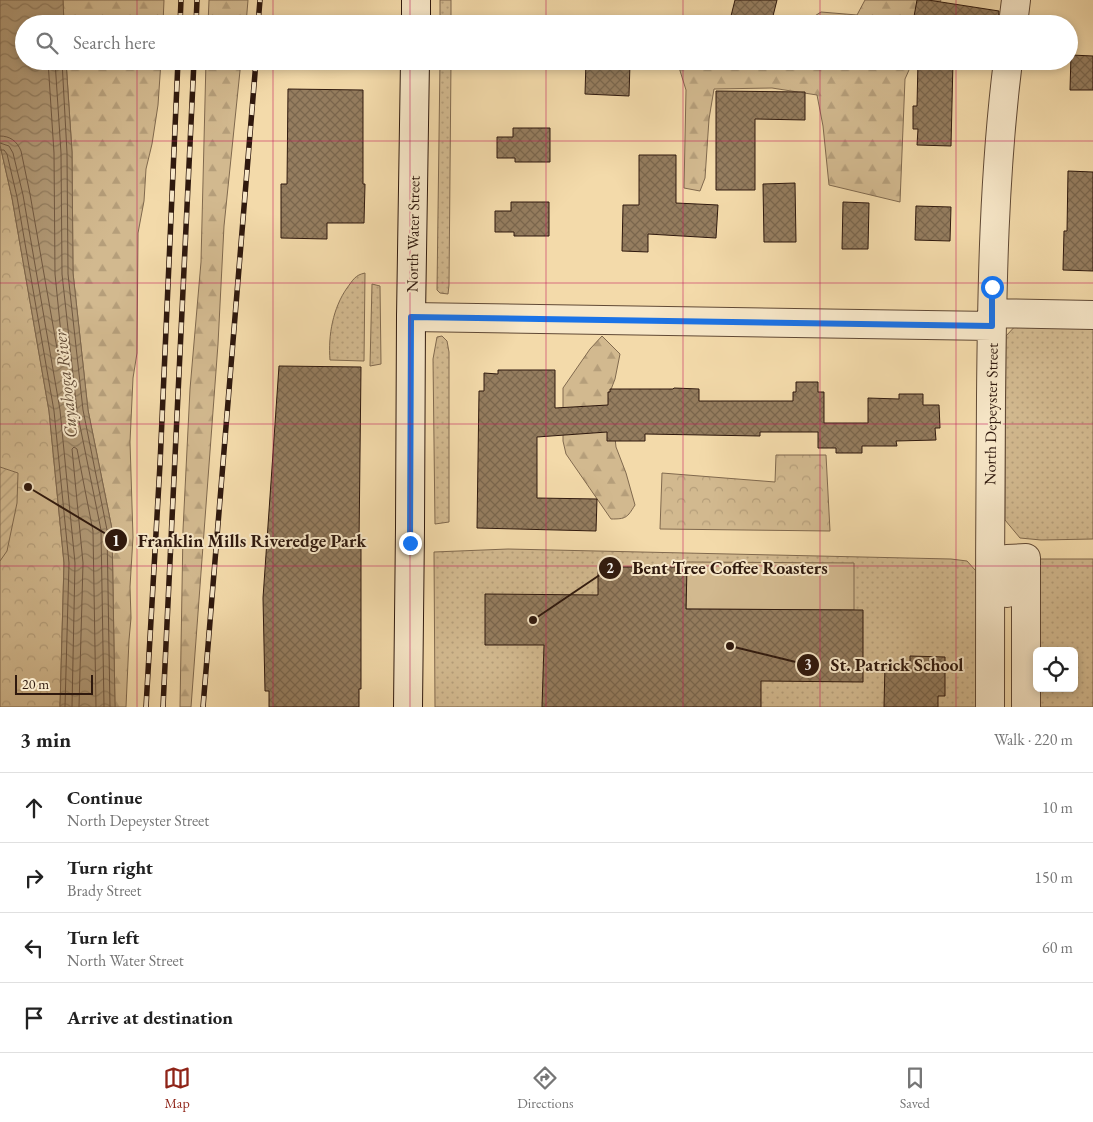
<!DOCTYPE html>
<html lang="en">
<head>
<meta charset="utf-8">
<style>
	body { margin:0; font-family:"EB Garamond",serif; background:#f6f6f6; color:#222 }
	.controls { position:absolute; right:15px; bottom:15px; display:grid; overflow:hidden; border-radius:8px; box-shadow:0 2px 8px #0003 }
	.controls button { width:45px; height:45px; display:grid; place-items:center; padding:0; border:0; border-bottom:1px solid #e0e0e0; background:#fff; color:#222; font:25px sans-serif }
	.scale { position:absolute; left:15px; bottom:12px; width:78px; box-sizing:border-box; padding-left:5px; border:2px solid #2f190e; border-top:0; font-size:14px; line-height:18px; white-space:nowrap; color:#2f190e; -webkit-text-stroke:4px #f7e7c8; paint-order:stroke }
	.stop { position:absolute; width:15px; height:15px; margin:-11px; border:4px solid #1a73e8; border-radius:50%; background:#fff }
	.stop.end { background:#1a73e8; border-color:#fff; box-shadow:0 1px 5px #0008 }
	.list { margin:0; padding:0; list-style:none }
	h2 { display:flex; justify-content:space-between; align-items:center; height:65px; margin:0; padding:0 20px; font-size:21px }
	h2 small { font-size:16px; font-weight:400; color:#767676 }
	.list li { display:grid; grid-template-columns:32px 1fr auto; gap:15px; align-items:center; box-sizing:border-box; height:70px; padding:0 20px; border-top:1px solid #e0e0e0 }
	.list b { display:block; font-size:19px; white-space:nowrap }
	.list p { margin:0; font-size:16px; white-space:nowrap; color:#767676 }
	.list em { font-size:16px; font-style:normal; color:#767676 }
	.icon { flex:none; width:28px; height:28px; fill:none; stroke:currentColor; stroke-width:2; stroke-linecap:round; stroke-linejoin:round }
	.map { position:relative; flex:none; width:1093px; height:707px; overflow:hidden }
	.search { position:absolute; background:#fff; box-shadow:0 2px 8px #0003; left:15px; right:15px; top:15px; height:55px; display:flex; align-items:center; gap:12px; box-sizing:border-box; padding:0 18px; border-radius:28px; color:#767676; font-size:19px }
	.sheet { height:345px; background:#fff }
	nav { display:flex; justify-content:space-around; align-items:center; box-sizing:border-box; height:70px; border-top:1px solid #e0e0e0; background:#fff; font-size:14px; color:#767676 }
	nav a { display:grid; justify-items:center; gap:2px }
	nav .on { color:#8f2418 }
	.map>svg:first-child { display:block }
</style>
</head>
<body>
<div class="map">
<svg width="1093" height="707" viewBox="0 0 1093 707">
	<defs>
		<pattern id="grass-dots" width="8" height="8" patternUnits="userSpaceOnUse" patternTransform="scale(1.25)"><rect width="8" height="8" fill="#d2b98f"/><path d="M2 2h.1M6 6h.1" fill="none" stroke="#b59e7a" stroke-width="1.8" stroke-linecap="round"/></pattern>
		<pattern id="forest-firs" width="22" height="20" patternUnits="userSpaceOnUse" patternTransform="scale(1.25)"><rect width="22" height="20" fill="#d2b98f"/><path d="M5 1l3.5 6h-7zM16 11l3.5 6h-7z" fill="#b59e7a"/></pattern>
		<pattern id="park-crowns" width="20" height="18" patternUnits="userSpaceOnUse" patternTransform="scale(1.25)"><rect width="20" height="18" fill="#d2b98f"/><path d="M2 6a3 3 0 1 1 6 0M12 15a3 3 0 1 1 6 0" fill="none" stroke="#b59e7a"/></pattern>
		<pattern id="garden-furrows" width="10" height="10" patternUnits="userSpaceOnUse" patternTransform="scale(1.25)"><rect width="10" height="10" fill="#d2b98f"/><path d="M-1 1l2-2M0 10L10 0M9 11l2-2" fill="none" stroke="#b59e7a"/></pattern>
		<pattern id="water-waves" width="16" height="10" patternUnits="userSpaceOnUse" patternTransform="scale(1.25)"><rect width="16" height="10" fill="#b09875"/><path d="M0 5q4-4 8 0t8 0" fill="none" stroke="#907b5e"/></pattern>
		<pattern id="building-cross-hatch" width="8" height="8" patternUnits="userSpaceOnUse" patternTransform="scale(1.25)"><rect width="8" height="8" fill="#957d5f"/><path d="M0 0l8 8M0 8l8-8" fill="none" stroke="#7a664d"/></pattern>
	</defs>
	<rect width="100%" height="100%" fill="#f3daaa"/>
	<filter id="stains"><feTurbulence type="fractalNoise" baseFrequency=".004" numOctaves="4"/><feColorMatrix values="0 0 0 0 .2 0 0 0 0 .09 0 0 0 0 .02 0 0 0 .5 -.17"/></filter>
	<radialGradient id="worn" r=".72"><stop offset=".6" stop-color="#630" stop-opacity="0"/><stop offset="1" stop-color="#630" stop-opacity=".3"/></radialGradient>
	<!-- grass -->
	<path fill="url(#grass-dots)" stroke="#80694e" fill-rule="evenodd" d="M440,0H451V24H440Z
		M440,61H451L449,285L448,294L440,293L437,290Z
		M365,273L364,361L330,360C328,335 333,308 347,288C353,280 355,275 365,273Z
		M372,284L380,286L381,364L370,366Z
		M1019,322L1093,324V539L1041,540L1020,538L1005,520L1006,336Z
		M442,336L447,341L449,352V522L435,524L433,359L437,337Z
		M508,549L951,559L967,561L976,571V707H435L434,552Z
		M1029,559H1093V707H1029ZM1037,651H1074V688H1037Z"/>
	<!-- forest -->
	<path fill="url(#forest-firs)" stroke="#80694e" d="M63,0H164L163,24H64Z
		M209,0H248L246,24H208Z
		M865,0H941L930,24H802L821,12L857,15Z
		M66,61H161L158,105L152,144L146,169L144,201L138,233L137,353L133,378L130,442L133,537L130,587L131,618L129,640L126,707H115L112,529L88,410L73,273L72,152Z
		M206,61H241L224,226L218,344L191,707H180L183,530L190,389L201,262Z
		M677,61H913L905,79L900,202L829,185L823,126L817,95L772,88L714,89L709,119L705,178L700,191L684,188L686,90Z
		M602,336L620,354L615,379L610,392L616,447L626,473L635,505C627,518 626,519 611,519L566,454L563,441V388L590,349Z"/>
	<!-- park -->
	<path fill="url(#park-crowns)" stroke="#80694e" d="M0,145L12,198L49,411L64,563L60,707H0Z
		M776,455H826L830,531L660,529L662,473L775,482Z"/>
	<!-- garden -->
	<path fill="url(#garden-furrows)" stroke="#80694e" d="M0,467L18,473L17,503L7,551L0,561Z"/>
	<!-- pitch -->
	<path fill="#d2b98f" stroke="#80694e" d="M686,562L854,563V610L686,609Z"/>
	<!-- water -->
	<path fill="url(#water-waves)" stroke="#7c654c" d="M0,0H63L64,24H24V61H66L72,152L73,273L88,410L112,529L115,707H60L64,563L49,411L12,198L0,145Z"/>
	<g fill="none" stroke-linecap="round" stroke-linejoin="round">
		<!-- shore -->
		<path stroke="#705842" stroke-width="1" d="M55,61L61,153L62,274L77,411L101,530L104,707
			M62,61L67,153L68,274L83,410L107,530L110,707
			M0,136C10,136 17,141 21,151L30,194L58,354L61,356L63,354L55,274L54,153L48,61
			M0,143L9,146L13,153L23,195L60,410L75,563L72,707
			M0,150H4L7,154L17,197L54,411L69,563L65,707
			M79,707L83,563L72,449L74,447L77,449L93,531L96,707"/>
	</g>
	<!-- building -->
	<path fill="url(#building-cross-hatch)" stroke="#2f190e" d="M735,0H777L771,24H729Z
		M917,0H928L999,11L998,24H922L913,22Z
		M1071,55L1093,56V90H1070Z
		M586,61L630,63L629,96L585,94Z
		M740,61H762L761,67Z
		M918,61H953L951,146L917,145L918,129H913V106H917Z
		M288,89L363,90V184H365L364,223H327V239L281,238V184H287Z
		M716,91L805,92V120L755,119V190H716Z
		M513,128H550V162H515V158H497V137H513Z
		M639,155H676V203L718,205L716,238L648,234V252L622,251L623,205H639Z
		M1068,171L1093,172V271L1063,270L1064,231H1067Z
		M795,183L796,242H764L763,184Z
		M511,202H549V236H514V232H495V211H511Z
		M843,202L869,203L868,249H842Z
		M916,206L951,207L950,241L915,240Z
		M279,366L361,367L359,543H361V689H359V707H269V691H265L263,598Z
		M498,370H555V408L608,405V392H610V389H673L674,388L699,389V401H793V392H796V382H818V392H824V423H868V398L899,399V394H923V405H939L940,428H935L936,440L896,441L897,446H862V453H836V448H818V432H760V436L645,434V441H607V432L537,437V498L597,499L596,531L477,528L479,391H484V373L498,374Z
		M598,567H687L686,609L863,610V682L761,681V707H542L544,645H485V594L598,595Z
		M910,656L945,657V696H938V707H884L885,664L910,665Z"/>
	<g fill="none" stroke-linecap="round" stroke-linejoin="round">
		<defs>
			<path id="street" d="M1013,24L1016,0
				M992,313L1093,315
				M411,317L992,326
				M1007,593V559L1026,558V707
				M990,707C990,604 990,500 991,397C992,285 994,173 1008,61"/>
			<path id="secondary" d="M416,24V0
				M408,707L410,528L411,317L415,61"/>
		</defs>
		<!-- street casing -->
		<use href="#street" stroke="#604935" stroke-width="30"/>
		<!-- secondary casing -->
		<use href="#secondary" stroke="#2f190e" stroke-width="30"/>
		<!-- street -->
		<use href="#street" stroke="#f7e7c8" stroke-width="28"/>
		<!-- secondary -->
		<use href="#secondary" stroke="#f7e7c8" stroke-width="28"/>
		<defs>
			<path id="rail" d="M180,24L181,0
				M196,24L197,0
				M258,24L260,0
				M146,707L160,464L178,61
				M163,707L194,61
				M203,707L256,61"/>
		</defs>
		<!-- rail casing -->
		<use href="#rail" stroke="#2f190e" stroke-width="5.5"/>
		<!-- rail -->
		<use href="#rail" stroke="#f7e7c8" stroke-width="4" stroke-dasharray="11" stroke-linecap="butt"/>
	</g>
	<g fill="none" stroke-linecap="round" stroke-linejoin="round">
		<!-- route -->
		<path stroke="#1a73e8" stroke-width="6" d="M410,543L411,317L992,326V287"/>
	</g>
	<!-- grid -->
	<path fill="none" stroke="#c2185b" stroke-width="1" stroke-opacity="0.55" d="M137,0V24M273,0V24M410,0V24M546,0V24M683,0V24M820,0V24M956,0V24M137,61V707M273,61V707M410,61V707M546,61V707M683,61V707M820,61V707M956,61V707M0,141H1093M0,283H1093M0,424H1093M0,566H1093"/>
	<g text-anchor="middle" dominant-baseline="central" stroke-width="4" stroke-linejoin="round" paint-order="stroke">
		<!-- street labels -->
		<g font-size="16" fill="#2f190e" stroke="#f7e7c8">
			<text transform="translate(413 234) rotate(-89)">North Water Street</text>
			<text transform="translate(991 414) rotate(-89)">North Depeyster Street</text>
		</g>
		<!-- water labels -->
		<g font-size="18" font-style="italic" fill="#634c37" stroke="#f7e7c8">
			<text transform="translate(65 384) rotate(-96)">Cuyahoga River</text>
		</g>
	</g>
	<!-- callouts -->
	<path fill="none" stroke="#2f190e" stroke-width="2" d="M28 487L116 540M533 620L610 568M730 646L808 665"/>
	<g fill="#2f190e" stroke="#f7e7c8" stroke-width="2">
		<circle cx="28" cy="487" r="5"/>
		<circle cx="533" cy="620" r="5"/>
		<circle cx="730" cy="646" r="5"/>
		<circle cx="116" cy="540" r="12"/>
		<circle cx="610" cy="568" r="12"/>
		<circle cx="808" cy="665" r="12"/>
	</g>
	<g font-size="15" text-anchor="middle" font-weight="bold" fill="#fff">
		<text x="116" y="546">1</text>
		<text x="610" y="573">2</text>
		<text x="808" y="670">3</text>
	</g>
	<g font-size="18" text-anchor="middle" font-weight="bold" fill="#2f190e" stroke="#f7e7c8" stroke-width="4" stroke-linejoin="round" paint-order="stroke">
		<text x="252" y="547">Franklin Mills Riveredge Park</text>
		<text x="730" y="574">Bent Tree Coffee Roasters</text>
		<text x="897" y="671">St. Patrick School</text>
	</g>
	<rect width="100%" height="100%" filter="url(#stains)"/>
	<rect width="100%" height="100%" fill="url(#worn)"/>
</svg>
<div class="controls">
<button><svg class="icon" aria-label="locate" viewBox="0 0 24 24"><circle cx="12" cy="12" r="6"/><path d="M12 2v4M12 18v4M2 12h4M18 12h4"/></svg></button>
</div>
<div class="scale">20 m</div>
<div class="stop" style="left:992px;top:287px"></div>
<div class="stop end" style="left:410px;top:543px"></div>
<div class="search"><svg class="icon" aria-label="search" viewBox="0 0 24 24"><circle cx="10" cy="10" r="6"/><path d="M15 15l6 6"/></svg>Search here</div>
</div>
<section class="sheet">
<h2>3 min<small>Walk · 220 m</small></h2>
<ul class="list">
<li><svg class="icon" aria-label="ahead" viewBox="0 0 24 24"><path d="M12 20V5M6 11l6-6 6 6"/></svg><div><b>Continue</b><p>North Depeyster Street</p></div><em>10 m</em></li>
<li><svg class="icon" aria-label="right" viewBox="0 0 24 24"><path d="M7 20v-9h11M14 6l5 5-5 5"/></svg><div><b>Turn right</b><p>Brady Street</p></div><em>150 m</em></li>
<li><svg class="icon" aria-label="left" viewBox="0 0 24 24"><path d="M17 20v-9H6M10 6l-5 5 5 5"/></svg><div><b>Turn left</b><p>North Water Street</p></div><em>60 m</em></li>
<li><svg class="icon" aria-label="arrive" viewBox="0 0 24 24"><path d="M6 21V4h12l-3 4 3 4H6"/></svg><div><b>Arrive at destination</b></div></li>
</ul>
</section>
<nav>
<a class="on"><svg class="icon" aria-label="map" viewBox="0 0 24 24"><path d="M3 6l6-2 6 2 6-2v14l-6 2-6-2-6 2zM9 4v14M15 6v14"/></svg>Map</a>
<a><svg class="icon" aria-label="directions" viewBox="0 0 24 24"><path d="M12 3l9 9-9 9-9-9zM9 14v-3h6M13 9l2 2-2 2"/></svg>Directions</a>
<a><svg class="icon" aria-label="saved" viewBox="0 0 24 24"><path d="M7 4h10v16l-5-4-5 4z"/></svg>Saved</a>
</nav>
</body>
</html>
